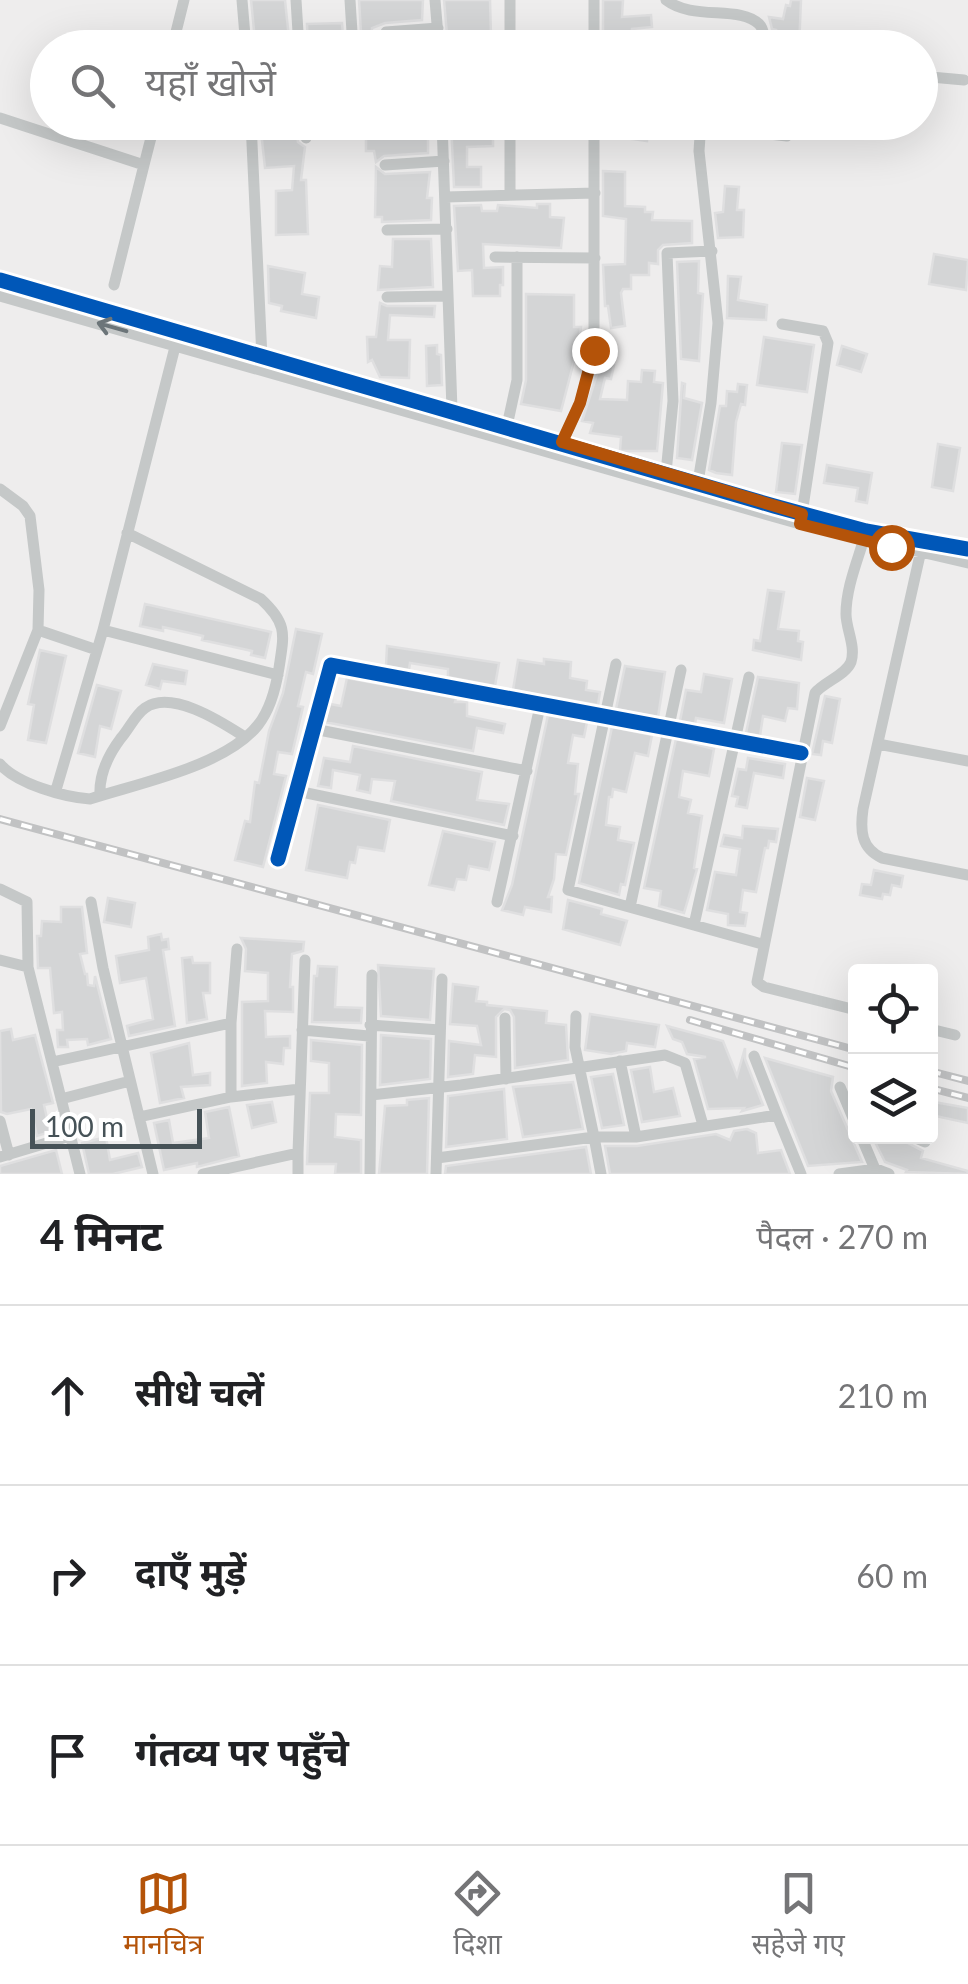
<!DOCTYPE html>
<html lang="hi">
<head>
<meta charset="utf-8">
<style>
	body { margin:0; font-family:Lato,"Noto Sans Devanagari",sans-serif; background:#f2f2f2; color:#202124 }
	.controls { position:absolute; right:30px; bottom:30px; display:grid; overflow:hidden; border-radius:10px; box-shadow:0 10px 40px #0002 }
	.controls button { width:90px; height:90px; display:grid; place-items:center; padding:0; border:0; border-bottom:2px solid #e0e0e0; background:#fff; color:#202124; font:50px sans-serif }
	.scale { position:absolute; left:30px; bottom:25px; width:172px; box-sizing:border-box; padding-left:10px; border:5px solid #465257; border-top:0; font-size:28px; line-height:35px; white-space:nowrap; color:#465257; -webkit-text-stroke:8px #fff; paint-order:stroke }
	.stop { position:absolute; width:30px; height:30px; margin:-22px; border:8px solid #b45309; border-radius:50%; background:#fff }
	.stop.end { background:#b45309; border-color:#fff; box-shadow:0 2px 10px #0008 }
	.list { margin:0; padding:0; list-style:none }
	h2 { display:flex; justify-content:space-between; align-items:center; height:130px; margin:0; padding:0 40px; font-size:42px }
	h2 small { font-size:32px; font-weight:400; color:#757577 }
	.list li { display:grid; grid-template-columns:65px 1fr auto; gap:30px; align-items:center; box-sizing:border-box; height:180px; padding:0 40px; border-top:2px solid #e0e0e0 }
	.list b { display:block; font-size:38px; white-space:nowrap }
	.list em { font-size:32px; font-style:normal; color:#757577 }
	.icon { flex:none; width:55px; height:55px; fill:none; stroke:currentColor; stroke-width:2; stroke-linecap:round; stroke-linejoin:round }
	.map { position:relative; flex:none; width:968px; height:1174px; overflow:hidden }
	.search { position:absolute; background:#fff; box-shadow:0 10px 40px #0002; left:30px; right:30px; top:30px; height:110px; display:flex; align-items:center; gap:25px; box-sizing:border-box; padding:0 35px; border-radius:55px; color:#757577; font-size:38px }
	.sheet { height:670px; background:#fff }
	nav { display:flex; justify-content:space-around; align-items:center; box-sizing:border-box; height:140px; border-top:2px solid #e0e0e0; background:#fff; font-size:28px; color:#757577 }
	nav a { display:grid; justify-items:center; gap:5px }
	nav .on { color:#b45309 }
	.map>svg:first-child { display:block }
</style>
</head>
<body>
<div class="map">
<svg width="968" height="1174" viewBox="0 0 968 1174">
	<rect width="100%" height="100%" fill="#eeeded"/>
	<!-- building -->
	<path fill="#d4d5d6" stroke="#dfdfe0" stroke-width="2.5" d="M251,0H285L290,48H267L268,40H255Z
		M359,0H423L422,20L385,23L372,28L371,48H362Z
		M444,0H490L491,36L496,35V48L448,46Z
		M603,0H623L622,17L651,15L652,27L632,29L630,48H603Z
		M791,0H801L799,48H774L776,30L772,29L769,17L783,19L786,5L790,6Z
		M342,23L343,36H318V48H308L307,24Z
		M260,122H296L298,142L305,147L301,180H306L308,234L276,235V191L292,190L294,166L265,168Z
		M355,122H399V133L428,134V153L384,156L376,162L374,151H366V135H354Z
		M451,122H493V146L467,147V167H481V187H454Z
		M630,122H672L670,136L648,133L647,141L632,139Z
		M376,167L385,174L430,172L427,198H432L431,220L382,222V217H375Z
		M603,171L625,172V206L645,207V212H653L652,220L692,221V243L663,245L658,250V264L649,263V275H631V289H623L621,293L625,326L611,328L608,306H605L603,265L625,264L626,219L603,216Z
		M725,186L739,187L737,210H744L743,237L718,238L715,213L723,212Z
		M537,204H550V217L564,218L561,248L483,244L484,268L503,267V285H500V296H473L472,270L458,271L454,206L481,205L482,211H497L498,205L537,208Z
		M393,239H431L433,287L378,290L380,266L392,267Z
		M934,254L968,260L966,290L929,284Z
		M699,261L698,293L703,294L699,361L681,359L677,262Z
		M268,266L305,273L302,294L319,297L316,318L281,311L282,306L269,303Z
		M728,276L741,277L738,300L767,305L766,320L727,318Z
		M526,294L574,295V327H581L579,342L561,411L521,404L526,380Z
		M380,303L387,306H435L434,317L390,315L388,340H410L409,378L380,377L372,360L368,362L367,337H376Z
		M764,337L814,345L807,392L757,385Z
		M437,345V354L441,355L442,385L427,386L426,346Z
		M842,346L867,354L861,372L837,365Z
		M601,362L614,365L611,379L605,378L600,399L627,400L628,381L641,382L642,370L655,371L654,382L663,383L657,451H620L621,437L590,433L593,423L582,421Z
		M682,383L685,384L684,398L702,403L692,460L677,458Z
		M738,384L747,385L745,405L741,404L736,422L732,475L716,473L709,470L720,406H726L727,391L737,392Z
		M782,443L802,445L795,494L776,492Z
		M938,444L960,448L953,491L932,487Z
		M827,465L872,473L867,503L856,501L858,488L824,483Z
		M768,590L784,592L778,629L799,631L798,641L803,642L801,660L753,650L754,640L760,641Z
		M145,604L271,632L265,658L251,655L252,651L202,640L203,636L163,627V631L140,626Z
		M296,629L322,634L313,674L306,672L298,706L303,707L292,754L278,752L274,774L286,776L263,867L235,860L245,821L250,822L255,782L259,783L269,731L283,693Z
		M387,646L499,663L495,686L448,677V669L410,663L409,670L386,666Z
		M40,650L66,656L46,743L28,740L34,705L28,704Z
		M544,659L571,662L570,678L587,681L586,690L600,692L598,705L513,690L518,660L544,664Z
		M153,664L187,671L185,684L162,681L160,689L146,685Z
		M625,666L665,672L658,717L616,709Z
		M704,674L732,679L724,723L696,718L695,724L680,721L686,690L701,692Z
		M758,677L799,683L797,709L788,708L785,721L763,716L760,736L746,733Z
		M347,678L456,698L455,702H467V716L505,724L503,733L477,728L473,751L325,722L330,704L341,706Z
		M97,685L121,691L111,729L100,726L95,757L78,753Z
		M825,696L840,699L832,743L823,741L821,755L812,754Z
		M548,715L587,722L584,737L573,735L568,763L578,764L575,794H579L566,855L556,854L554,879L548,897H552L551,912L525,907L523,915L502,910L512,885Z
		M612,727L652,735L648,756L635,753L626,792L613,789L612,797H609L606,825L620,827L618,840L634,843L625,885L621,884L619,895L579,883Z
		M676,739L714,749L709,776L683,771L679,797L691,800L688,813L702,816L694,868L697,869L684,913L659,906L661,891L644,888Z
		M353,746L482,772L477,800L509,804L504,825L391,801L395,781L372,779L370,793L357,790L360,775L333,770L331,788L318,786L324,758L350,762Z
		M748,758L785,764L783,778L754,773L747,808L736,806L738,797L732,796L738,769L746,770Z
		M807,778L824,781L815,820L800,817Z
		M318,805L390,820L384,851L358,847L355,863L350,862L347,878L306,870Z
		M743,826L778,829L776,842L769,841L768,848H765L756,892L743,890L740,912L747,913L745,926L728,925V914L707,910L715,872L736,875L740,849L721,846L724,835L742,838Z
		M443,831L495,842L489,870L469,866L466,880L457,879L454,890L429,885Z
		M874,870L903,876L901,887L892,885L890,895L883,894L882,899L860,895L862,884L871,885Z
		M108,898L135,903L131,927L104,922Z
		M568,900L602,909L601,914L627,921L620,945L563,929Z
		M61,907H82L87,953L80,954L85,974H87L88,985L94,986L95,976L111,1039L88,1045L87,1039L67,1040L68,1047H58L57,1030H63L62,1012L54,1013L50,968H38L37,936H41L42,921L61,922Z
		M161,934L162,940L168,939L169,949L163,950L175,1026L129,1036L127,1026L153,1019L146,978L120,983L116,956L149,950L148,937Z
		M241,938L304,942L303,951L292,954L290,987H293V1012L265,1011L266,1037L290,1036V1048H284L283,1064L266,1062L267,1083L242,1086V1002L268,1001V973L245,971L246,949Z
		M192,957L193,963H210V993H203L207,1019L187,1023L182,958Z
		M378,965L434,969L430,1020L381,1016Z
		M318,966L337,967L335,1007L362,1008L361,1023L312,1022L314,976H317Z
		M453,984L478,987L476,1001L487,1002V1005L547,1011L546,1023L566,1025L568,1060L515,1068L514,1017L510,1010L504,1009L496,1017V1057L475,1055L473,1074L448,1077L449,1041L481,1045L477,1026L450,1024Z
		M590,1014L659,1025L655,1047L627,1043L626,1051L611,1054L585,1050Z
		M667,1026L723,1041L737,1076L745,1048V1059L763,1105L742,1111L744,1108L708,1109L694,1059L706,1057L687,1054L682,1042L673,1039Z
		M11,1029L13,1040L35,1035L53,1103L44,1105L50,1132L37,1136L31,1109L7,1114L1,1112L0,1031Z
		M381,1035L431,1039L430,1079L380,1085Z
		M311,1040L362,1045L361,1115L336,1114L335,1137L361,1140V1174H335L336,1164H307L310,1093H329V1063L311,1061Z
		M189,1043L193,1075L210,1073V1085L181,1087L184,1098L160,1103L151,1053Z
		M765,1058L833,1077L831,1091L862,1162L808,1166Z
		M650,1067L654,1092L673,1088L680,1116L642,1122L631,1070Z
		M613,1074L624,1125L602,1128L591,1077Z
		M573,1082L583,1129L523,1137L513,1087Z
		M504,1089L507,1139L446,1147L448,1096Z
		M429,1098L427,1174H379L385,1106L407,1105V1100Z
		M272,1102L276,1122L252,1128L247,1105Z
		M934,1102L968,1108V1123L931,1115Z
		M229,1107L239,1156L197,1167V1163L164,1170L154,1123L169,1120L173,1143L209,1138L205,1112Z
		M747,1129L756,1133L758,1153L781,1150L790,1174H610L605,1146H637L716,1134L730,1140L734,1131Z
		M872,1136L904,1141L923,1151L921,1158L968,1171L967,1174L906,1172L907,1170L885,1162Z
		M106,1137L110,1160L138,1153L142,1167L113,1174H89L82,1143Z
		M586,1147L591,1174H445L446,1166Z
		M56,1150L62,1174H0V1166Z"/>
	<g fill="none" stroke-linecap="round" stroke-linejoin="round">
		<!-- minor -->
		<path stroke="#c5c8c8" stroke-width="11" d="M242,0L246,48
			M296,0L299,48
			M350,0L353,48
			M435,0L439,48
			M510,0V48
			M594,0V48
			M666,0C693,21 740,5 759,24C765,30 764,40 763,48
			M386,32L438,28
			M172,48L184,0
			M920,76L964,80
			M0,118L144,165L114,285
			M251,122L262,358
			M305,122L306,138
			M442,122L452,410
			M510,122V194
			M700,126L787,136
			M144,165L155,122
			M385,165L444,161
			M446,197L595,193
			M387,230L447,229
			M495,257L595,258
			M0,280L774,506L866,531L968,549
			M0,296L800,524L968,563
			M387,297L448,296
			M782,324L823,331L828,343L801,520
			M177,339L103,630L278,675
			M507,426L517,380V257
			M560,447L580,403L594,350V122
			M666,473L673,401L667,253L712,251
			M698,482L711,403L718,323L699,151L701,122
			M0,489L23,506L30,516L39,590L38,630L0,726
			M922,546L863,809C860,831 861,848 882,858L968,875
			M38,630L97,650
			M616,664L568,890L762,944
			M314,729L527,771
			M878,744L968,761
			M0,764C17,784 64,797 90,799C139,783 226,766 258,725C270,710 276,687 279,668C284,634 288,624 261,599L127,533
			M56,790L103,630
			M297,791L513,836
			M100,795C99,775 109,754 121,738C129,729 135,715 145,708C172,689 223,723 245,737
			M278,859L331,665L801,753
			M0,889L27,902L28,967L80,1174
			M91,902L103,968L153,1174
			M497,902L540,706
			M630,907L681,670
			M694,925L749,677
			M0,960L28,967
			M856,1010L764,987L757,982L815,693C824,682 846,675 851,662C856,646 846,629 846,614C846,587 858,560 865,535
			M576,1016L575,1047L594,1137H636L777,1115L801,1174
			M505,1018L506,1079
			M370,1025L440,1030
			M930,1029L955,1035
			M302,1030L369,1036
			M754,1056L777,1115
			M620,1061L636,1137
			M52,1062L231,1023L237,949
			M840,1087L856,1125
			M371,1095L461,1085L665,1055L685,1063L703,1125
			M231,1097L300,1089
			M61,1099L130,1081
			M139,1117L231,1097V1023
			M0,1121L9,1155
			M861,1136L877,1174
			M911,1136L925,1142
			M298,1153L305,960
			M0,1157L70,1136
			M437,1158L594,1137L601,1174
			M203,1174L298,1153V1174
			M370,1174L372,975
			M436,1174L442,979
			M839,1174L876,1169L889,1174"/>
		<defs>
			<path id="rail" d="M0,819L856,1050
				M690,1020L856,1068
				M930,1071L968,1081
				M930,1088L968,1098"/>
		</defs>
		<!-- rail casing -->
		<use href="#rail" stroke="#c1c2c3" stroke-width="8"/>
		<!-- rail -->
		<use href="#rail" stroke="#fff" stroke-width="4" stroke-dasharray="11" stroke-linecap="butt"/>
		<defs>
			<path id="cycleway" d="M0,280L774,506L866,531L968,549
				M278,859L331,665L801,753"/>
		</defs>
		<!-- cycleway casing -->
		<use href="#cycleway" stroke="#fff" stroke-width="21"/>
		<!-- cycleway -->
		<use href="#cycleway" stroke="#0057b8" stroke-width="15"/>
	</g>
	<!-- one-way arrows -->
	<defs><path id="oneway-shaft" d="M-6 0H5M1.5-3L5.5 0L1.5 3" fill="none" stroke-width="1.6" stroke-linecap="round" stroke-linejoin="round" transform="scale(2.5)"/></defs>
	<use stroke="#6c7579" href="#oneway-shaft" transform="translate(112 327) rotate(-164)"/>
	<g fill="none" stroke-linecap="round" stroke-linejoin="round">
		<!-- route -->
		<path stroke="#b45309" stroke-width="12" d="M594,350L580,403L562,442L802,514L800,524L891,547"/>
	</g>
</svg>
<div class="controls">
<button><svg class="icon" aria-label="locate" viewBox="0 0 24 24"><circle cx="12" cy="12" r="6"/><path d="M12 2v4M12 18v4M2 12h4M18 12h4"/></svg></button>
<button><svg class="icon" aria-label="layers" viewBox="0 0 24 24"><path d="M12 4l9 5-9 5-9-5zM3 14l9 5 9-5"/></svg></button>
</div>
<div class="scale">100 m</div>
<div class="stop" style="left:891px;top:547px"></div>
<div class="stop end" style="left:594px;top:350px"></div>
<div class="search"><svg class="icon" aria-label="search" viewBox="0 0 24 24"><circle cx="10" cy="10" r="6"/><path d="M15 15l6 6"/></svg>यहाँ खोजें</div>
</div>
<section class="sheet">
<h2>4 मिनट<small>पैदल · 270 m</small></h2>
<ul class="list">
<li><svg class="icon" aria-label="ahead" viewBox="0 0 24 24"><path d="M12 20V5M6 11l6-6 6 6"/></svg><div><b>सीधे चलें</b></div><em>210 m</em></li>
<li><svg class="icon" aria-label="right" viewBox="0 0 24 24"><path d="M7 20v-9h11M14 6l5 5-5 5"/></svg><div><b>दाएँ मुड़ें</b></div><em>60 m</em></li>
<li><svg class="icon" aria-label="arrive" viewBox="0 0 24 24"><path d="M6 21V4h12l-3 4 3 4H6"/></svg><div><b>गंतव्य पर पहुँचे</b></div></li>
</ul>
</section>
<nav>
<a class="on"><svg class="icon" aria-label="map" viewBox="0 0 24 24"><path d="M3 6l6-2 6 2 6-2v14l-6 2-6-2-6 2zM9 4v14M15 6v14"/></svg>मानचित्र</a>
<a><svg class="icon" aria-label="directions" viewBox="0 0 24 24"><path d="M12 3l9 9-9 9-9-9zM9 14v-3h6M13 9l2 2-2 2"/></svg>दिशा</a>
<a><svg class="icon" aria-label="saved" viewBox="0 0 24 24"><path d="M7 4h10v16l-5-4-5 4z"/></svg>सहेजे गए</a>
</nav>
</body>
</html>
